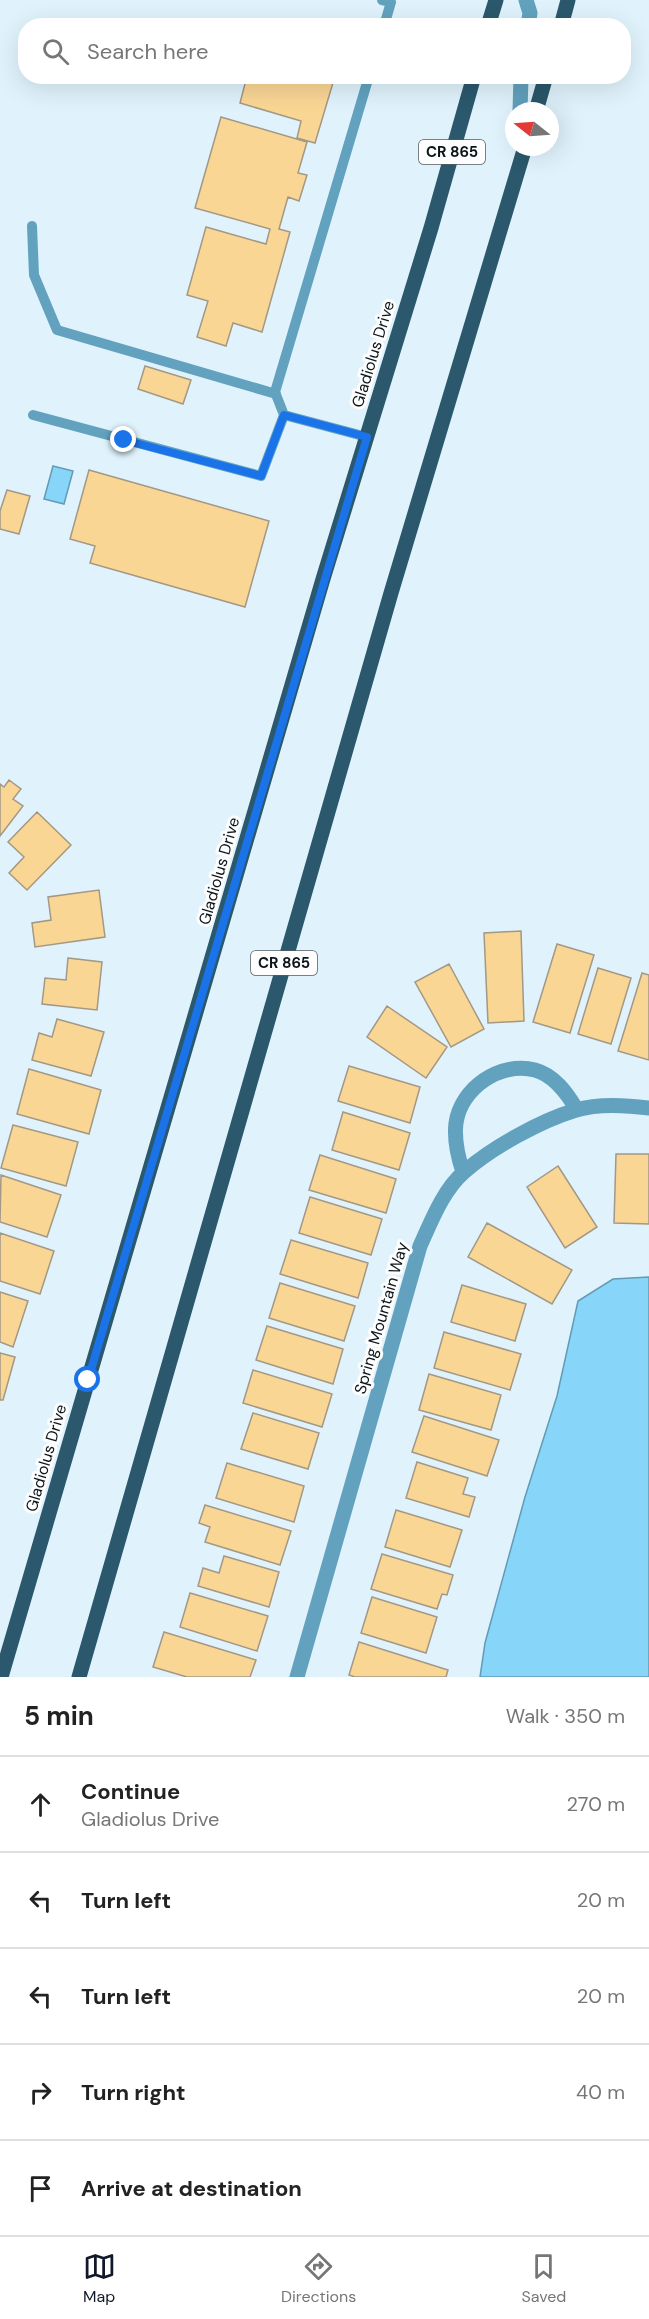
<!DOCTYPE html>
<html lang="en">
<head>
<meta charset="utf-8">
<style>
	body { margin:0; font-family:"DM Sans",sans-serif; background:#f2f2f2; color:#222 }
	.compass { position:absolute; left:505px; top:102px; width:54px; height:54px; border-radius:50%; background:#fff; box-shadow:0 6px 24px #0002; rotate:287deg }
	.stop { position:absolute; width:18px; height:18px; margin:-14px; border:4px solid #1a73e8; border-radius:50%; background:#fff }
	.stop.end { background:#1a73e8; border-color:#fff; box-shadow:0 2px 6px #0008 }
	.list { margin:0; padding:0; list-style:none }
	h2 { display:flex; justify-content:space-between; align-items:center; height:78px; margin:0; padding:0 24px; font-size:26px }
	h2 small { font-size:20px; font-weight:400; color:#767676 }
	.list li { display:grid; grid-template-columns:39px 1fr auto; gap:18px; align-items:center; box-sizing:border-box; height:96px; padding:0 24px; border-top:2px solid #e0e0e0 }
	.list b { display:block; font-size:22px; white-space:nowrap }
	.list p { margin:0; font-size:20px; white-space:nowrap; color:#767676 }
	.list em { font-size:20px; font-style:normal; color:#767676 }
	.icon { flex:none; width:33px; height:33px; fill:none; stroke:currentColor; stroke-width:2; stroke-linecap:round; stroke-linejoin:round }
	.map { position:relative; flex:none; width:649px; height:1677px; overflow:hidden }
	.search { position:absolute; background:#fff; box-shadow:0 6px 24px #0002; left:18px; right:18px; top:18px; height:66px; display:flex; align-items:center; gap:15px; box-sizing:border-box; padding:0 21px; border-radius:24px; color:#767676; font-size:22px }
	.sheet { height:558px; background:#fff }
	nav { display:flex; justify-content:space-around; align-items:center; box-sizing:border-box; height:84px; border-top:2px solid #e0e0e0; background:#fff; font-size:16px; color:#767676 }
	nav a { display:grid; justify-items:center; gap:3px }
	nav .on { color:#111827 }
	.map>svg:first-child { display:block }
</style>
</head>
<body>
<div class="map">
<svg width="649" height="1677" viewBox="0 0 649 1677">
	<rect width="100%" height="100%" fill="#e0f3fc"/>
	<!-- water -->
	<path fill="#87d5f8" stroke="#629bb5" stroke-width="1.5" d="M53,466L73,471L64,504L44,499Z
		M649,1277V1677H480L485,1643L525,1497L557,1396L578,1301L613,1279Z"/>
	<!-- building -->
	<path fill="#fad695" stroke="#a29885" stroke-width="1.5" d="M247,76H335L315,143L297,138L301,121L240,103Z
		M221,117L307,142L298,173L307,175L299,201L288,197L279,229L290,232L262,332L233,323L226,346L197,337L208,301L187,295L206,227L266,244L270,229L195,208Z
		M145,366L191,380L183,404L138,389Z
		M89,470L269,521L245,607L90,563L95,546L70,539Z
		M7,490L30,496L19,534L0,529V511Z
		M9,780L21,789L13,799L23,806L0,836V784L4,787Z
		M37,812L71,845L27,890L9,873L24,857L8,842Z
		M99,890L105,937L35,947L32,923L51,920L48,897Z
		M521,931L524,1021L488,1023L484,933Z
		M557,944L594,955L570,1033L533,1022Z
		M68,958L102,962L97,1010L42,1004L45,978L66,980Z
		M449,964L484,1029L451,1047L415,982Z
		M598,968L631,978L611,1044L578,1034Z
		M642,973L649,975V1060L618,1051Z
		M387,1006L447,1047L426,1078L367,1037Z
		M57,1019L104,1032L91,1076L32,1060L39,1033L52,1037Z
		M349,1066L420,1087L410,1123L338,1101Z
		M29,1069L101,1090L89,1134L17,1114Z
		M343,1112L410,1133L399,1170L332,1150Z
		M13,1125L78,1142L66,1186L1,1168Z
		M616,1154H649V1224L614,1223Z
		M320,1155L396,1179L386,1213L309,1190Z
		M558,1166L597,1227L565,1248L527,1187Z
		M1,1175L61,1195L47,1237L0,1222Z
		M310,1197L382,1219L371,1255L299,1233Z
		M487,1223L572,1270L552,1304L468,1257Z
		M0,1233L54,1251L40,1294L0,1281Z
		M291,1240L368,1263L358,1298L280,1274Z
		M280,1283L355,1306L344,1341L269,1318Z
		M462,1285L526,1304L515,1341L451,1322Z
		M0,1292L28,1301L13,1347L0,1342Z
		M267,1326L343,1349L333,1384L256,1360Z
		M444,1332L521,1354L510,1390L434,1368Z
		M0,1353L15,1357L3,1400H0Z
		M253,1370L332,1394L322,1427L243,1403Z
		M429,1374L501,1395L491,1430L419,1410Z
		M253,1413L319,1433L308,1469L241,1449Z
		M424,1416L499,1440L487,1476L412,1452Z
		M417,1462L468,1478L463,1494L475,1497L469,1517L406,1498Z
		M227,1463L304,1486L294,1522L216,1498Z
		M205,1505L291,1531L280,1565L205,1542L210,1527L199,1523Z
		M396,1510L462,1530L450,1567L385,1547Z
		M382,1554L453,1575L447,1595L442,1594L437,1609L371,1589Z
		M224,1556L279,1572L269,1607L198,1586L203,1568L219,1573Z
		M190,1593L268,1616L257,1651L180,1627Z
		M372,1597L437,1617L426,1653L361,1633Z
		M164,1632L256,1660L250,1677H187L153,1667Z
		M359,1642L448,1670L446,1677H355L349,1675Z"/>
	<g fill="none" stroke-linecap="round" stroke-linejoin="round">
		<!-- lane -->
		<path stroke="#62a2bf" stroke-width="10" d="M382,0L391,2L384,26
			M32,226L34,275L57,330L276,394
			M33,415L261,476L284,415L367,437
			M284,415L275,392L369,76"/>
		<!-- street -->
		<path stroke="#62a2bf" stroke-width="15" d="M526,0L530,13L528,26
			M520,111L521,76
			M463,1172C458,1157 454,1139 456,1123C461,1088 500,1061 535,1070C554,1075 567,1093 577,1110
			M297,1677L420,1246C431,1222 443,1190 464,1172C493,1147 540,1121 576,1110C599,1103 626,1105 649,1108"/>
		<!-- primary -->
		<path stroke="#2b586c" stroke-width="15" d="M488,26L496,0
			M561,26L568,0
			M536,111L546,76
			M1,1677L323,579L431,228L474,76
			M79,1677L391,593L525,147"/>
	</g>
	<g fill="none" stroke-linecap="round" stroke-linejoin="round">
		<!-- route -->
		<path stroke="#1a73e8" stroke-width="8" d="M88,1380L367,437L284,415L261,476L124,440"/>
	</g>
	<g text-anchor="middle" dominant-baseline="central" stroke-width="6" stroke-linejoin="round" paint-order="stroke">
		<!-- shield labels -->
		<g fill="#fdfdfd" stroke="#545b5d" stroke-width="1.5">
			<rect x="419" y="140" width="66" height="24" rx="4.5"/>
			<rect x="251" y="951" width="66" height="24" rx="4.5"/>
		</g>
		<g font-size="15" font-weight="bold" fill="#0c1519">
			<text x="452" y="152">CR 865</text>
			<text x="284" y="963">CR 865</text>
		</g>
		<!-- street labels -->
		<g font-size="16" fill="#0c1519" stroke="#fdfdfd">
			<text transform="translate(373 354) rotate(-73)">Gladiolus Drive</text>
			<text transform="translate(219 871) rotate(-74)">Gladiolus Drive</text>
			<text transform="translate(381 1318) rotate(-74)">Spring Mountain Way</text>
			<text transform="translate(46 1458) rotate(-74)">Gladiolus Drive</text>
		</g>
	</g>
</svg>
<svg class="compass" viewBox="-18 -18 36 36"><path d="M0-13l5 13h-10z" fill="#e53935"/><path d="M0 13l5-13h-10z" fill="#767676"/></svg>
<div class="stop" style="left:88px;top:1380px"></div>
<div class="stop end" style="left:124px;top:440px"></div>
<div class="search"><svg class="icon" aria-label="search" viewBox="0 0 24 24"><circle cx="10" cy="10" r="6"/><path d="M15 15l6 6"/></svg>Search here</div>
</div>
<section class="sheet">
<h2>5 min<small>Walk · 350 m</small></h2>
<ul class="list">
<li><svg class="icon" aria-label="ahead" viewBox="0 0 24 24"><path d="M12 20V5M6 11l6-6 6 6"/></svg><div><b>Continue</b><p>Gladiolus Drive</p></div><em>270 m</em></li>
<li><svg class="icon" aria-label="left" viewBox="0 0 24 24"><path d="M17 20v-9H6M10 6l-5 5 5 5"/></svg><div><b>Turn left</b></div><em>20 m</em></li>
<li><svg class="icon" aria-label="left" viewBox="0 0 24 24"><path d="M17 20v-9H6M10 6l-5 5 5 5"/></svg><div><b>Turn left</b></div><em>20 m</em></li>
<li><svg class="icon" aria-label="right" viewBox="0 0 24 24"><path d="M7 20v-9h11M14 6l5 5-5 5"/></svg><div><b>Turn right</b></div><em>40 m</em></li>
<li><svg class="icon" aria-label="arrive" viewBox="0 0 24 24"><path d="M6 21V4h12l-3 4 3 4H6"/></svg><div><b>Arrive at destination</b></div></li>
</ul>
</section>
<nav>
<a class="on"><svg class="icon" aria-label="map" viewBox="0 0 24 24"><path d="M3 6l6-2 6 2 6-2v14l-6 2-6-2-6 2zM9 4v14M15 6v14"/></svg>Map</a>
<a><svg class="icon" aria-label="directions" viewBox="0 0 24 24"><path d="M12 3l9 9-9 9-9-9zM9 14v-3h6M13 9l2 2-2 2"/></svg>Directions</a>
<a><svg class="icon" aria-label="saved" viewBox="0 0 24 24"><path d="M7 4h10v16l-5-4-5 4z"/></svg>Saved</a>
</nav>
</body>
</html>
